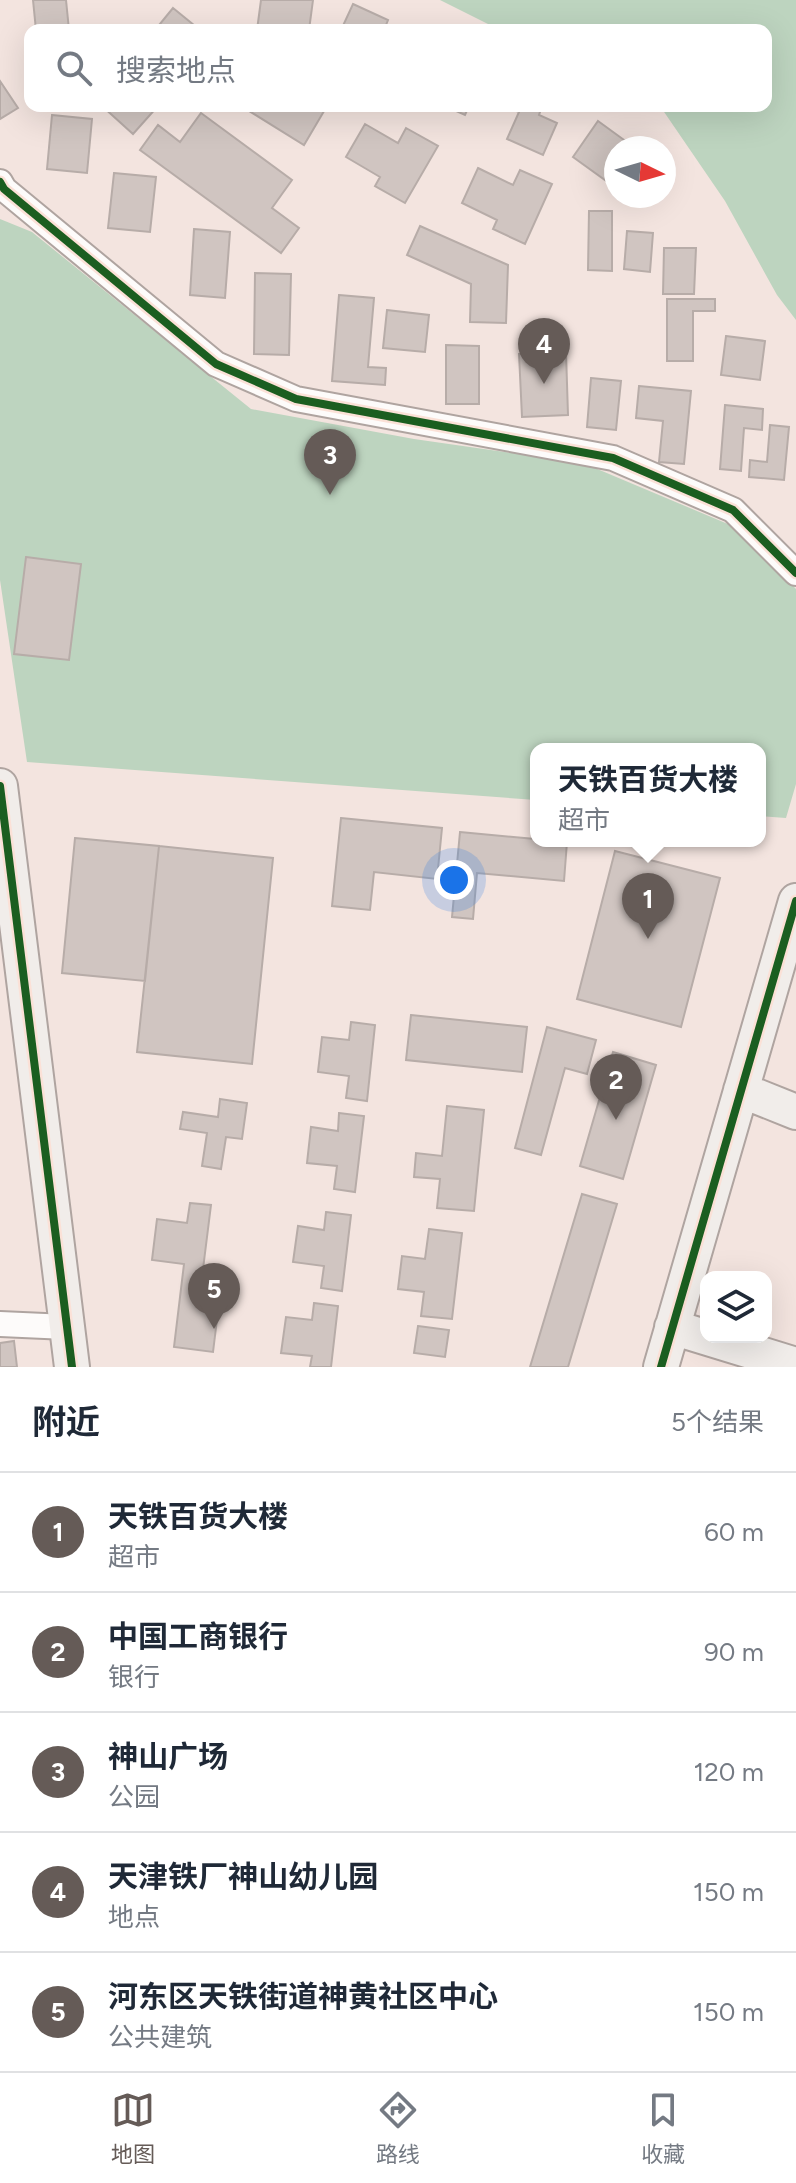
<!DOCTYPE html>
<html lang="zh">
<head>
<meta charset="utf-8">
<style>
	body { margin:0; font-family:Figtree,"Noto Sans SC",sans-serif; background:#f6f6f7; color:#1f2937 }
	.controls { position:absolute; right:24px; bottom:24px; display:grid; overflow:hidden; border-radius:16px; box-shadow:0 8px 32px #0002 }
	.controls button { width:72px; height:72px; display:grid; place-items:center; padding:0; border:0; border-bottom:2px solid #e0e1e3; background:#fff; color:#1f2937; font:40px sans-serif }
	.compass { position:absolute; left:604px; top:136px; width:72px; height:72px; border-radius:50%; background:#fff; box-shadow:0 8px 32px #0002; rotate:95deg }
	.you { position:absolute; left:454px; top:880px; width:28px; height:28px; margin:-20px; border:6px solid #fff; border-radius:50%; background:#1a73e8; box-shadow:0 0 0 12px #1a73e833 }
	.badge { display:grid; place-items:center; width:52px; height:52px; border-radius:50%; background:#655b57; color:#fff; font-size:26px; font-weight:700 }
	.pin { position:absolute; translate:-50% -66px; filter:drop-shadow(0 2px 4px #0008) }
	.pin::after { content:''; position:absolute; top:42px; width:28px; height:24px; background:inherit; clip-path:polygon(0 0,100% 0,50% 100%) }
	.popup { position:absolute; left:530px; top:743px; width:236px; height:104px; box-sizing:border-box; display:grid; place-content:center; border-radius:16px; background:#fff; filter:drop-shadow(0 2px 6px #0005); font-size:26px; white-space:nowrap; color:#747a83 }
	.popup b { font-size:30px; color:#1f2937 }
	.popup::after { content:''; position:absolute; left:50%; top:100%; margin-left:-16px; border:16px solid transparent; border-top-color:#fff }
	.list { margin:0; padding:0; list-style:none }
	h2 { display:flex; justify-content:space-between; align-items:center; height:104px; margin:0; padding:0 32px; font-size:34px }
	h2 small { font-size:26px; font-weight:400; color:#747a83 }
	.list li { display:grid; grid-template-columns:52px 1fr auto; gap:24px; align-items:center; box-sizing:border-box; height:120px; padding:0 32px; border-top:2px solid #e0e1e3 }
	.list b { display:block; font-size:30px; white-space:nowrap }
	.list p { margin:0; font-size:26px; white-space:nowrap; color:#747a83 }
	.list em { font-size:26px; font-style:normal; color:#747a83 }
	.icon { flex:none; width:44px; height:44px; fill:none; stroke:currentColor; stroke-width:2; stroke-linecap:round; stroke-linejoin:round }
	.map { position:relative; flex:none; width:796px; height:1367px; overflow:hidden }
	.search { position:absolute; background:#fff; box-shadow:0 8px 32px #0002; left:24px; right:24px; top:24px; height:88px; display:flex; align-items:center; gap:20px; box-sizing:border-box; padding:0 28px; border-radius:16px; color:#747a83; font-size:30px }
	.sheet { height:704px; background:#fff }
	nav { display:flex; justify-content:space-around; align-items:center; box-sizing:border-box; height:112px; border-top:2px solid #e0e1e3; background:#fff; font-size:22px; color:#747a83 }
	nav a { display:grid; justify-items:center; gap:4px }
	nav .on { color:#655b57 }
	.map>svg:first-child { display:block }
</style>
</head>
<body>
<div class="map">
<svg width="796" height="1367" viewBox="0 0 796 1367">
	<rect width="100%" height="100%" fill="#f3e4df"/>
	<!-- green -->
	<path fill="#bdd4bf" d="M440,0H796V320L777,295L725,201L660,106H766V30H500Z
		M0,219L32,232L251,409L414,439L583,463L735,527L796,589V784L786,818L760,816V749H536V800L27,762L0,580Z"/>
	<!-- building -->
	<path fill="#d0c5c1" stroke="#b7aca8" stroke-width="2" d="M33,0H66L69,30H36Z
		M261,0H313L309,30H257Z
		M353,4L388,20L384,30H341Z
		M173,8L200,30H155Z
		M0,81L18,108L0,119Z
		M102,106H158L133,134Z
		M241,106H327L304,145Z
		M445,106H469L465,115Z
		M504,106H542L539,115L557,123L543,155L507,139L519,112Z
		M201,113L292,180L272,208L299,228L281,253L140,150L158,125L180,142Z
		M52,115L92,119L87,173L47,169Z
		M598,121L635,148H616V188L573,157Z
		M365,124L398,143L406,128L438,146L405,203L375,186L380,177L346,157Z
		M478,168L513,185L520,170L552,184L525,244L493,229L497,220L462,203Z
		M114,173L156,177L150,232L108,228Z
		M589,211H612V271L588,270Z
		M420,226L508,265L506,323L470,322L471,284L407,255Z
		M194,229L230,232L225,298L190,295Z
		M627,231L653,233L650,272L624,269Z
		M664,248H696L694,294H663Z
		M255,273L291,274L289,355L254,354Z
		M339,295L374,298L368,367L386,368L385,385L332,381Z
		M667,299H715V311H693V361H667Z
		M387,310L429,315L425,352L383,348Z
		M726,336L765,341L760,380L721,375Z
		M446,345L479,346V404H446Z
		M566,352L568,415L522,417L519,354Z
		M591,378L621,381L616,430L587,427Z
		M639,386L691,391L684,464L659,462L663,421L636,418Z
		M725,405L763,409L762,430L744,428L741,471L720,469Z
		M770,425L789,427L784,480L749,477L750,460L767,462Z
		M26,557L81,564L69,660L14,654Z
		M341,818L442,828L437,879L374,872L370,910L332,906Z
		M460,832L567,842L564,881L477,873L473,919L452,917Z
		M75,838L159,846L145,981L62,973Z
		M159,846L273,858L252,1064L137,1052Z
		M615,851L720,878L681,1027L577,999Z
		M411,1015L527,1027L522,1072L406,1060Z
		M351,1022L375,1025L367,1101L346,1098L349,1076L318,1072L322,1037L349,1040Z
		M547,1027L596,1040L587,1074L565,1068L541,1155L515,1148Z
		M613,1052L656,1065L623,1179L580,1166Z
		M220,1099L247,1103L242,1139L226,1137L221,1169L202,1166L207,1133L180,1129L183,1112L218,1117Z
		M447,1106L484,1110L474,1211L437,1208L440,1179L414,1177L416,1153L442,1156Z
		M339,1113L364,1116L355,1192L334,1189L337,1166L307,1163L311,1127L338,1131Z
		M582,1194L617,1204L568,1367H530Z
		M190,1203L211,1205L201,1285L221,1287L213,1352L174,1347L184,1264L152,1260L157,1219L187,1223Z
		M326,1212L351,1215L342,1291L321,1288L324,1266L293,1262L298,1226L324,1230Z
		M429,1229L462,1233L452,1319L421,1316L424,1292L398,1289L402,1256L425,1259Z
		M314,1303L338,1306L331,1367H310L312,1356L281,1353L286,1317L312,1320Z
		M418,1326L449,1330L445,1357L414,1353Z
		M14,1341L17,1367H0V1343Z"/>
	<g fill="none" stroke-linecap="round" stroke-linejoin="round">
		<defs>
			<path id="street" d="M0,182L4,189L216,364L296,399L613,458L733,510L796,573
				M0,1324L67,1327"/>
			<path id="secondary" d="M0,786L72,1367
				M741,1090L796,1112
				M672,1327L796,1365
				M661,1367L796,901"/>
		</defs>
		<!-- street casing -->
		<use href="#street" stroke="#afa4a0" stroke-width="28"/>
		<!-- secondary casing -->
		<use href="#secondary" stroke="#afa4a0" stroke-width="38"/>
		<!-- street -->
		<use href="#street" stroke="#fdfbfa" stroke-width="24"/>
		<!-- secondary -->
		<use href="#secondary" stroke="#f1edea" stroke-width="34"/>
		<defs>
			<path id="cycleway" d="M0,182L4,189L216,364L296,399L613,458L733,510L796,573
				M0,786L72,1367
				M661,1367L796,901"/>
		</defs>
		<!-- cycleway casing -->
		<use href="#cycleway" stroke="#fbe1d7" stroke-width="13"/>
		<!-- cycleway -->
		<use href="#cycleway" stroke="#1b5e20" stroke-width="8"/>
	</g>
</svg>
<div class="controls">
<button><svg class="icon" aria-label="layers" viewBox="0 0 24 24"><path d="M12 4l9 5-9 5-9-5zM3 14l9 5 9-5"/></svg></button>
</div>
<svg class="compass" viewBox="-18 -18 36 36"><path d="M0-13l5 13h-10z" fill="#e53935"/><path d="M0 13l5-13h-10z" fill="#747a83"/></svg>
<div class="you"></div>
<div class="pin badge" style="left:648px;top:939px">1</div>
<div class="popup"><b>天铁百货大楼</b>超市</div>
<div class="pin badge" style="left:616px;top:1120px">2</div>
<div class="pin badge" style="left:330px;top:495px">3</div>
<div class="pin badge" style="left:544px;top:384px">4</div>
<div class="pin badge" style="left:214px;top:1329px">5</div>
<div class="search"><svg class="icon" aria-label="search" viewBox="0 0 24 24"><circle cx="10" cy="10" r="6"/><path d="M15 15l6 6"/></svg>搜索地点</div>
</div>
<section class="sheet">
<h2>附近<small>5个结果</small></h2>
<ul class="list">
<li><span class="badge">1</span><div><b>天铁百货大楼</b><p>超市</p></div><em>60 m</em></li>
<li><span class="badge">2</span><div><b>中国工商银行</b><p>银行</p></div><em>90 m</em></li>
<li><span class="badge">3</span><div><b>神山广场</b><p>公园</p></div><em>120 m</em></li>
<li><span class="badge">4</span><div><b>天津铁厂神山幼儿园</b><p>地点</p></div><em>150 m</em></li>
<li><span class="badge">5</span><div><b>河东区天铁街道神黄社区中心</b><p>公共建筑</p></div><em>150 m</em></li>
</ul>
</section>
<nav>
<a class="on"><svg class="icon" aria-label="map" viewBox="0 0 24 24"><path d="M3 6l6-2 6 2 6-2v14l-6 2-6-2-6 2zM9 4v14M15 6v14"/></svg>地图</a>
<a><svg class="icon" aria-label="directions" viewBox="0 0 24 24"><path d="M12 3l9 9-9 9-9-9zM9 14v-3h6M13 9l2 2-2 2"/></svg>路线</a>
<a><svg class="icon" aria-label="saved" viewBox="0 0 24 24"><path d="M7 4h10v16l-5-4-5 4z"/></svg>收藏</a>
</nav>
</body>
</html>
